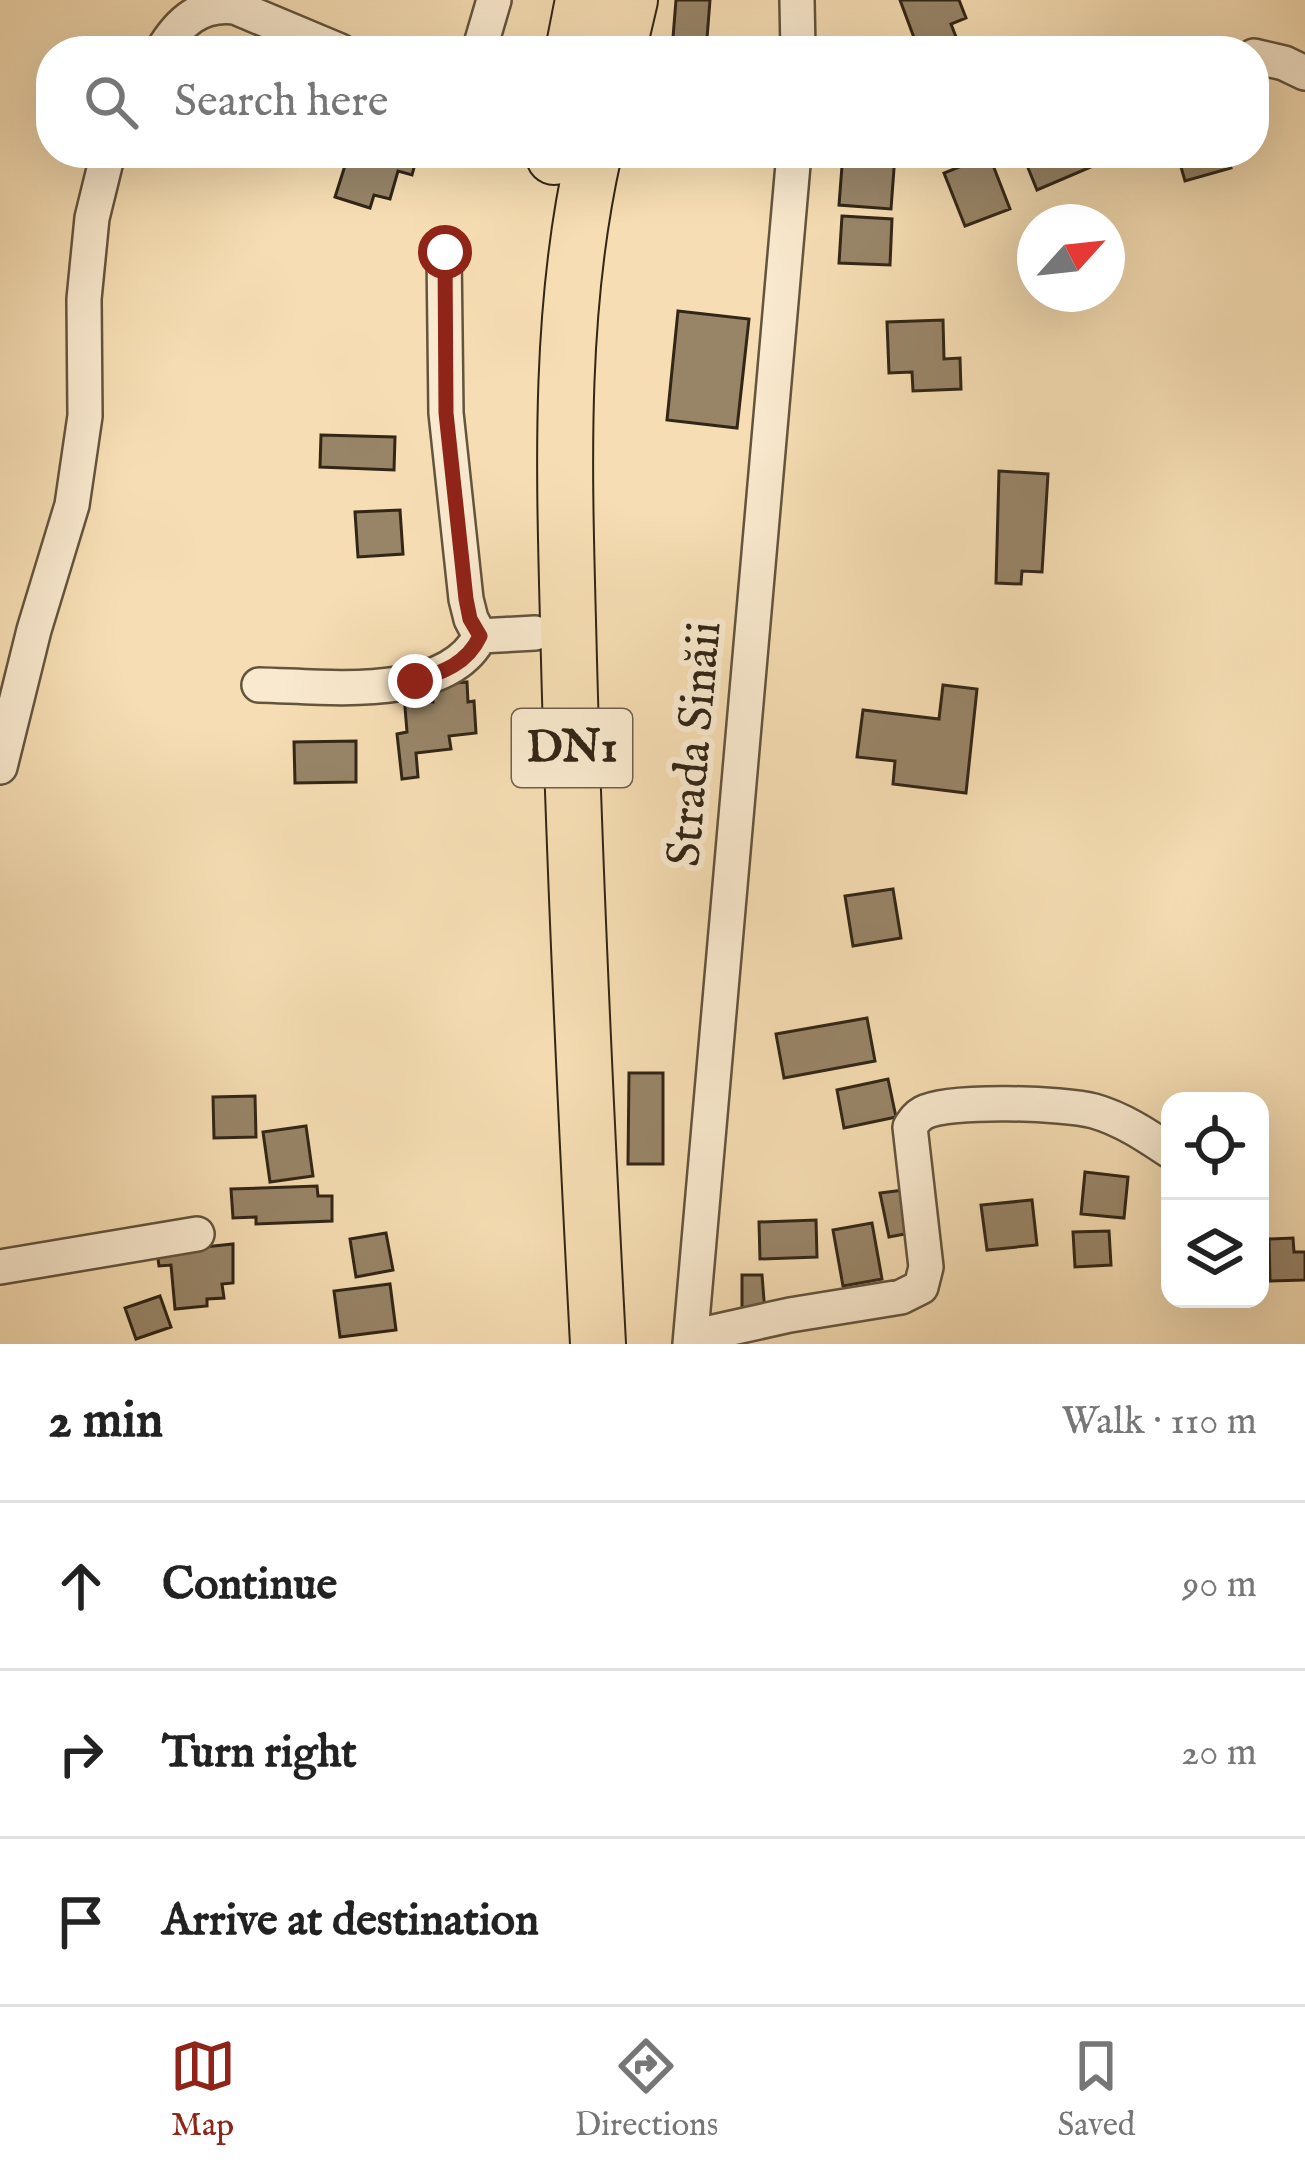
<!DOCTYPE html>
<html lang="en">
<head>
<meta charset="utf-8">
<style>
	body { margin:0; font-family:"IM FELL English",serif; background:#f6f6f6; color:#222 }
	.controls { position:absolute; right:36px; bottom:36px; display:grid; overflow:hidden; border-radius:24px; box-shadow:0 12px 48px #0002 }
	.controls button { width:108px; height:108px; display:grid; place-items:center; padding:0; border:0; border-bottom:3px solid #e0e0e0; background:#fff; color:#222; font:60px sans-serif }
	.compass { position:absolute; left:1017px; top:204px; width:108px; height:108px; border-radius:50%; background:#fff; box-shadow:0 12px 48px #0002; rotate:63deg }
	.stop { position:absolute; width:36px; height:36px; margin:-27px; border:9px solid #8f2418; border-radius:50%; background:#fff }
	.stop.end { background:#8f2418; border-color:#fff; box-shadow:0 3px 12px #0008 }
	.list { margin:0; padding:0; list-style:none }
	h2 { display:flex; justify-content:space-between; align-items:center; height:156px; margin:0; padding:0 48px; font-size:51px }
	h2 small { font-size:39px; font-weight:400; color:#767676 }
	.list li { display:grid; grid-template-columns:78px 1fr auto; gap:36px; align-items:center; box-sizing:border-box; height:168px; padding:0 48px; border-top:3px solid #e0e0e0 }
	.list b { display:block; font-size:45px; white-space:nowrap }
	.list em { font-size:39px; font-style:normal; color:#767676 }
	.icon { flex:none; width:66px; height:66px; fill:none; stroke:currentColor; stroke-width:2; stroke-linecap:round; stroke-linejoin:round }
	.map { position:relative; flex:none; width:1305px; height:1344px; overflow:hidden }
	.search { position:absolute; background:#fff; box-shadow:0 12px 48px #0002; left:36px; right:36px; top:36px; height:132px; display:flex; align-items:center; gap:30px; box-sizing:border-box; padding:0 42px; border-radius:48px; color:#767676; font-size:45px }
	.sheet { height:660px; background:#fff }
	nav { display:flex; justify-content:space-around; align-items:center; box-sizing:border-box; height:168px; border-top:3px solid #e0e0e0; background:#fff; font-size:33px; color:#767676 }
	nav a { display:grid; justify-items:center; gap:6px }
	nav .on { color:#8f2418 }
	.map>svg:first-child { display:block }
</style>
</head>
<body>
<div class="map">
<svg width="1305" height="1344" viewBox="0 0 1305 1344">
	<rect width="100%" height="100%" fill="#f6ddb3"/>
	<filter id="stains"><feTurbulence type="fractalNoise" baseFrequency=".00167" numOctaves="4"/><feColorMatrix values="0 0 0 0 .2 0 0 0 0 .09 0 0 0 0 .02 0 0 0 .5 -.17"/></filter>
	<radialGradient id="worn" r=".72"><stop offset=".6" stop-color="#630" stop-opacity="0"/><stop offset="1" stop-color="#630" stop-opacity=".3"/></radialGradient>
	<!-- building -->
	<path fill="#988568" stroke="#322616" stroke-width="3" d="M676,0H710L706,51L672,50Z
		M900,0H959L966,18L951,24L960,47L949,51H919Z
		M349,153H403L417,157L412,175L398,171L390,199L374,195L370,208L335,197Z
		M843,153L895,155L891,209L839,205Z
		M1022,153H1094L1098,164L1037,190Z
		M1177,153H1227L1231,168L1185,181Z
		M989,155L1010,209L965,226L944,173Z
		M842,216L892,219L890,265L839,263Z
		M678,311L749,319L737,428L667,420Z
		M943,320L944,359L960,358L961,389L913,391L912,372L889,373L887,322Z
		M321,435L395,437L394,470L320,467Z
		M999,471L1048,474L1042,572L1022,571L1021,584L996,583Z
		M400,510L403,554L358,557L355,512Z
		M467,682L468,702L474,701L476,733L449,736L451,749L416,753L418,777L402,779L397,734L407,732L404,695L422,694L423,702H433L432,685Z
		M943,685L977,689L966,793L893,784L895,761L857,757L863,710L939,719Z
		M356,741V782L295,783L294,742Z
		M893,889L901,938L853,946L845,896Z
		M867,1018L875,1061L784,1078L776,1034Z
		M629,1073H663V1164H628Z
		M888,1079L896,1117L844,1128L837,1090Z
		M255,1096L256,1137L214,1138L213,1097Z
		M306,1126L313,1176L270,1182L263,1132Z
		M1085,1172L1128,1177L1124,1218L1081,1214Z
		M317,1186L318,1196H332V1221L256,1224V1217L233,1218L231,1189Z
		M904,1190L910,1233L889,1237L880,1193Z
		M1032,1200L1037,1245L987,1250L981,1205Z
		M816,1220L817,1257L760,1259L759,1222Z
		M872,1223L882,1279L843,1286L833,1230Z
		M1109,1231L1111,1265L1075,1267L1073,1232Z
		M386,1233L393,1270L356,1277L350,1239Z
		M1293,1238L1294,1252H1305V1280L1270,1281L1269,1239Z
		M233,1244V1283L222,1284L224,1298L207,1299V1306L175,1309L171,1265L159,1266L157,1252Z
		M742,1275H762L765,1313L742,1317Z
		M390,1284L396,1330L340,1337L334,1291Z
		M160,1296L171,1327L136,1339L125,1308Z"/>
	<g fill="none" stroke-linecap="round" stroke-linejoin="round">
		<defs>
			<path id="minor" d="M797,0L798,51
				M162,51C179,22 200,3 235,7L340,51
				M479,51L494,0
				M1254,56L1284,63L1305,73
				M444,252L446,413L466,599L471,619L480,636
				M259,685C322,686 447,703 480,636L535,633
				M0,767L34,630L72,505L85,416L84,299L92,218L108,153
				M0,1267L197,1234
				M691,1337L790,1315L901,1297L921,1287L926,1267L910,1127C914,1121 916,1117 923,1113C948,1099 1065,1103 1094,1111C1122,1119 1146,1135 1170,1151
				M690,1344L794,153"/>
			<path id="trunk" d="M573,51L583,0
				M618,51L630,0
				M554,153V157
				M594,153C556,320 565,491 569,661C575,889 586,1116 598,1344"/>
		</defs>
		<!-- minor casing -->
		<use href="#minor" stroke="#63543d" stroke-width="38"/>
		<!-- trunk casing -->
		<use href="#trunk" stroke="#322616" stroke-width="58"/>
		<!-- minor -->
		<use href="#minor" stroke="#f9e9ce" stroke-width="33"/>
		<!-- trunk -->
		<use href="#trunk" stroke="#f6ddb3" stroke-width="54"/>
	</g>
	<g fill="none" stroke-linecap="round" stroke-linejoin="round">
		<!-- route -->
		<path stroke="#8f2418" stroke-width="15" d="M415,681C443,672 467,664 480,636L470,619L466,599L446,413L445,252"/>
	</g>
	<g text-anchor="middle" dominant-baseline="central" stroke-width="12" stroke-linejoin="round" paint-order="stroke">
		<!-- shield labels -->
		<rect fill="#f9e9ce" stroke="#6e604d" stroke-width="3" x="512" y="709" width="120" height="78" rx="9"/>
		<g font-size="45" font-weight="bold" fill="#322616">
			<text x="572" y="748">DN1</text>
		</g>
		<!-- street labels -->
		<g font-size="48" fill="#322616" stroke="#f9e9ce">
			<text transform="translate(696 744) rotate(-85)">Strada Sinăii</text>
		</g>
	</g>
	<rect width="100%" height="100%" filter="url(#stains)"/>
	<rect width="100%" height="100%" fill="url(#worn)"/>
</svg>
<div class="controls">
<button><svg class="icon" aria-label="locate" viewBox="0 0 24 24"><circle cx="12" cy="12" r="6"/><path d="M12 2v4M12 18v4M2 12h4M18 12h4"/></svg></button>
<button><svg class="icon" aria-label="layers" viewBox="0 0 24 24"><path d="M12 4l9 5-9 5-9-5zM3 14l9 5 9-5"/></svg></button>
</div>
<svg class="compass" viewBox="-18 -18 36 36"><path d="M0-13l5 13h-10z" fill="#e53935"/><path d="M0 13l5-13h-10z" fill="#767676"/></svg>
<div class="stop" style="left:445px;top:252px"></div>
<div class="stop end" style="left:415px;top:681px"></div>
<div class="search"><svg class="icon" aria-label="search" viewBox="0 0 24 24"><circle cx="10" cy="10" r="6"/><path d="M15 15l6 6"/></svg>Search here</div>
</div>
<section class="sheet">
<h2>2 min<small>Walk · 110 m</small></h2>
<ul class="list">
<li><svg class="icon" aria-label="ahead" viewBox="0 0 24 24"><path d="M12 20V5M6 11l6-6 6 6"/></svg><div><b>Continue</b></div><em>90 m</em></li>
<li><svg class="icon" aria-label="right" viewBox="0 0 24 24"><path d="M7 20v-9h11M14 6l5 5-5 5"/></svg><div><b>Turn right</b></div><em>20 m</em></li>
<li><svg class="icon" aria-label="arrive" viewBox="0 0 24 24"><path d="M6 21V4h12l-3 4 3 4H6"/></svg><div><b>Arrive at destination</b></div></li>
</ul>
</section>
<nav>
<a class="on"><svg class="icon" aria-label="map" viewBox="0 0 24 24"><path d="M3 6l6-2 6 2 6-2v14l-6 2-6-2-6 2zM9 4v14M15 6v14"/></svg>Map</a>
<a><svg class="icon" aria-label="directions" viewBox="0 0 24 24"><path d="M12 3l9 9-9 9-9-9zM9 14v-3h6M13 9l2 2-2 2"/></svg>Directions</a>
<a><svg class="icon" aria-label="saved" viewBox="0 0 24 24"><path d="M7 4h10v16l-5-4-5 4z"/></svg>Saved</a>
</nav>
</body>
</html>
